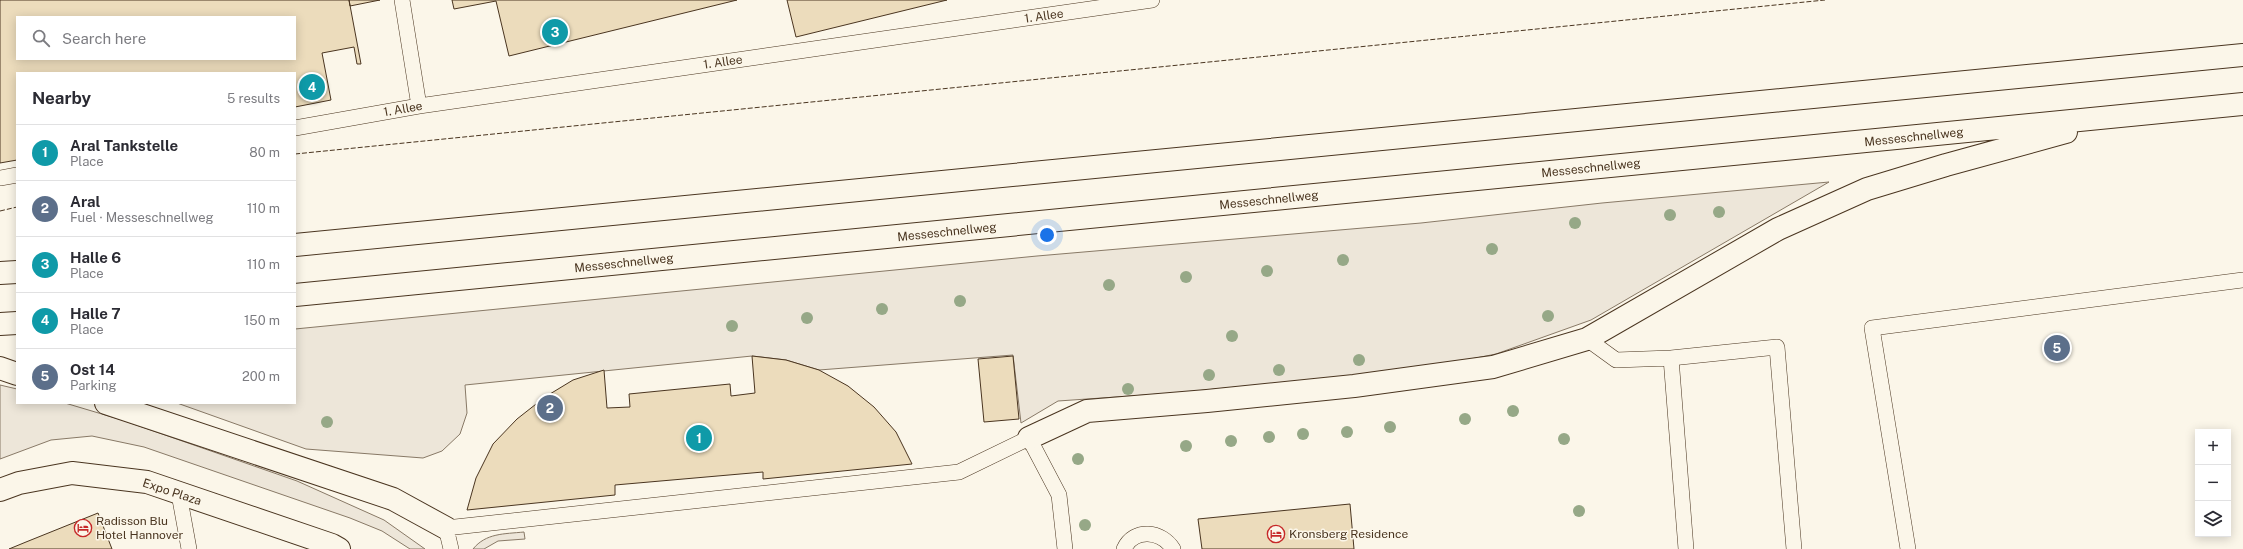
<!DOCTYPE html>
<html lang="en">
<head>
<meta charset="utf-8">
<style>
	body { margin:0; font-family:"Public Sans",sans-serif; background:#f2f2f3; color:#2b2b33 }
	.controls { position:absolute; right:12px; bottom:12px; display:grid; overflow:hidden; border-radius:0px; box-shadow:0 2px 10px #0003 }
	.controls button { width:36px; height:36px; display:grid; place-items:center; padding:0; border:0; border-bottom:1px solid #e1e1e2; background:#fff; color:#2b2b33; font:20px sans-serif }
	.you { position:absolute; left:1047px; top:235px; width:14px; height:14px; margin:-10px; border:3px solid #fff; border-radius:50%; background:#1a73e8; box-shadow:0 0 0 6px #1a73e833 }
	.badge { display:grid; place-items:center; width:26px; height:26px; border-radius:50%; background:#111827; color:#fff; font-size:13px; font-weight:700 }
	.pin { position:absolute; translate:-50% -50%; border:2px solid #fff; box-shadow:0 1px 4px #0006 }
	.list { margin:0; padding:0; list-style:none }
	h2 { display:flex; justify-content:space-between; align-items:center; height:52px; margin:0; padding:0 16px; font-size:17px }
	h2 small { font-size:13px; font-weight:400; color:#7c7c81 }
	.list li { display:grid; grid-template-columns:26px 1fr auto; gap:12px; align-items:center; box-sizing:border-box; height:56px; padding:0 16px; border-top:1px solid #e1e1e2 }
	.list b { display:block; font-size:15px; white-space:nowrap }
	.list p { margin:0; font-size:13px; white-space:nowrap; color:#7c7c81 }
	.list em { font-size:13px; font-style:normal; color:#7c7c81 }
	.icon { flex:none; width:22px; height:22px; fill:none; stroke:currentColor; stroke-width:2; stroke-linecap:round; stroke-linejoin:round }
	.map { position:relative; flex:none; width:2243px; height:549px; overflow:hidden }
	.search { position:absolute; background:#fff; box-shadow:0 2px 10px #0003; left:16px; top:16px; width:280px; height:44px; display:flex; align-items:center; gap:10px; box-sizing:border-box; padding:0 14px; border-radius:0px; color:#7c7c81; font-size:15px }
	.panel { position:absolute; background:#fff; box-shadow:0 2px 10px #0003; left:16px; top:72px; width:280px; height:332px; border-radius:0px }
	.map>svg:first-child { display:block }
</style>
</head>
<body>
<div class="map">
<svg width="2243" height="549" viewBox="0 0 2243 549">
	<rect width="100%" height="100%" fill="#fbf6e9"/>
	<!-- green -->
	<path fill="#ede6d9" stroke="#887966" d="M1829,182L1591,320L1496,354L1415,370L1174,393L1058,401L1021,423L1013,355L819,370L786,360L752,356L465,385L467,413L460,434L442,451L423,458L306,449L177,403H295V329L1037,256L1421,223L1602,203Z
		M0,385L17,389V403H65L122,420L297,481L384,520L425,549H410L382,531L350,518L144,447L92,436L51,440L0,459Z
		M524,532L525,539L498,541L484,549H473C486,533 504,534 524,532Z"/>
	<!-- building -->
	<path fill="#ecdcbc" stroke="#4a3520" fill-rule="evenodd" d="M0,0H349L361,64H357L354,47L322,53L331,100L295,107V73H17V160L0,163ZM17,17H295V59H17Z
		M349,0H380L350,6Z
		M452,0H737L509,56L496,1L454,9Z
		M787,0H947L796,37Z
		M752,356L786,360L819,370L848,386L874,407L896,432L912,464L763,479V472L615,485V495L467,510L476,478L493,444L517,419L545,397L573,380L604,370L607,408L630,407L629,394L730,384L731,396L755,393Z
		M1013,356L1019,419L984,422L978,359Z
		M1350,504L1354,549H1202L1198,519Z
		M98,513L112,549H9L26,542Z"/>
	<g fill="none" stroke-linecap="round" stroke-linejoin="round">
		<defs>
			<path id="lane" d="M402,0L419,106
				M295,128L419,106L1152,0
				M0,178L17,175
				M1587,339L1616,360L1671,358L1777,347L1794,549
				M1671,358L1686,549
				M179,494L189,549
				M451,549L446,528L959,472L1029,438L1059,495L1065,549
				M1124,549C1134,527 1162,531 1173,549
				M1908,549L1872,328L2243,280"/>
			<path id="street" d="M0,490L19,483L72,473L147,482L332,545L339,549"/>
			<path id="highway" d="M295,245L2243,55
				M0,273L17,272
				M295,295L2243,104
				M0,324L17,323
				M0,368L17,374
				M106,403L393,499L446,528
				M1029,438L1087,411L1207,401L1354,386L1493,367L1587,339L1778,229L1867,189L1946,165L2066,132"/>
		</defs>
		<!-- lane casing -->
		<use href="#lane" stroke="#4a3520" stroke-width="16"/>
		<!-- street casing -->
		<use href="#street" stroke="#4a3520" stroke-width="24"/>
		<!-- highway casing -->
		<use href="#highway" stroke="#4a3520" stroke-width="24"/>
		<!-- lane -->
		<use href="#lane" stroke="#fbf6e9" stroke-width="15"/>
		<!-- street -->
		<use href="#street" stroke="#fbf6e9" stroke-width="22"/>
		<!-- highway -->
		<use href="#highway" stroke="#fbf6e9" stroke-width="22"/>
		<!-- fence -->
		<path stroke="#4a3520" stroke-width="1" stroke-dasharray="5 2" stroke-linecap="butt" d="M295,154L1825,0
			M0,211L17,207"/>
	</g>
	<!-- trees -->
	<g fill="#96a887">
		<circle cx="1719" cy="212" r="6"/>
		<circle cx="1670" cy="215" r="6"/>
		<circle cx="1575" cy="223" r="6"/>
		<circle cx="1492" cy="249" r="6"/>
		<circle cx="1343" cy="260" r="6"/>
		<circle cx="1267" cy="271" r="6"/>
		<circle cx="1186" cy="277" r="6"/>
		<circle cx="1109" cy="285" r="6"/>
		<circle cx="960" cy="301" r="6"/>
		<circle cx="882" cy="309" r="6"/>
		<circle cx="1548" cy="316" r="6"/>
		<circle cx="807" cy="318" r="6"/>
		<circle cx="732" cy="326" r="6"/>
		<circle cx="1232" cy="336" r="6"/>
		<circle cx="1359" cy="360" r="6"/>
		<circle cx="1279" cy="370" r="6"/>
		<circle cx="1209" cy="375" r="6"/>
		<circle cx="1128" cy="389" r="6"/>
		<circle cx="1513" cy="411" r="6"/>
		<circle cx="1465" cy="419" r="6"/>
		<circle cx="327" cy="422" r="6"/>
		<circle cx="1390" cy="427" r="6"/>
		<circle cx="1347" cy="432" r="6"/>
		<circle cx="1303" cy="434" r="6"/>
		<circle cx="1269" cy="437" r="6"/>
		<circle cx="1564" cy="439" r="6"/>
		<circle cx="1231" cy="441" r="6"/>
		<circle cx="1186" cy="446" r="6"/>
		<circle cx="1078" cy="459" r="6"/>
		<circle cx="1579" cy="511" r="6"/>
		<circle cx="1085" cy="525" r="6"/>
	</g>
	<!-- icons -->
	<defs>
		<symbol id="hotel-ring" viewBox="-11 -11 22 22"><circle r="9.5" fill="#fbf6e9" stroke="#c62828" stroke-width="1.5"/><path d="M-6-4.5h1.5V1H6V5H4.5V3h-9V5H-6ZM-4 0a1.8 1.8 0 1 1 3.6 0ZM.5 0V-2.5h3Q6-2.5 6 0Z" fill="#c62828"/></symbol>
	</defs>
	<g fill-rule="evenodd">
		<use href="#hotel-ring" x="73" y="518" width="20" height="20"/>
		<use href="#hotel-ring" x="1266" y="524" width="20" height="20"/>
	</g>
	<g text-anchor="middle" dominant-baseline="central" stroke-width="3" stroke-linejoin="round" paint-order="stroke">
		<!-- street labels -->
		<g font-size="12" fill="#4a3520" stroke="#fbf6e9">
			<text transform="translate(1044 16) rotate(-8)">1. Allee</text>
			<text transform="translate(723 62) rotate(-8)">1. Allee</text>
			<text transform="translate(403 109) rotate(-10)">1. Allee</text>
			<text transform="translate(1914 137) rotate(-6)">Messeschnellweg</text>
			<text transform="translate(1591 168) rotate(-6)">Messeschnellweg</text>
			<text transform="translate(1269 200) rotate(-6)">Messeschnellweg</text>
			<text transform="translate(947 232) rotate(-6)">Messeschnellweg</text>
			<text transform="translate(624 263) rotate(-6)">Messeschnellweg</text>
			<text transform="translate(172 492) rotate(18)">Expo Plaza</text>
		</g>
		<!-- poi labels -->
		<g font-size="12" fill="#4a3520" stroke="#fbf6e9" text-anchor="start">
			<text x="96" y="521">Radisson Blu<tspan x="96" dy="14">Hotel Hannover</tspan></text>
			<text x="1289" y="534">Kronsberg Residence</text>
		</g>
	</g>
</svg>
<div class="controls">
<button>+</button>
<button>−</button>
<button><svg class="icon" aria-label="layers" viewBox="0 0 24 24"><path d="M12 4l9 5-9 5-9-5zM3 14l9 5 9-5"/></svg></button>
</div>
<div class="you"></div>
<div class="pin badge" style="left:699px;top:438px;background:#0f9aa8">1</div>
<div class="pin badge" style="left:550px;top:408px;background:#5c6f8a">2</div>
<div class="pin badge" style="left:555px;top:32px;background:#0f9aa8">3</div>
<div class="pin badge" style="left:312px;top:87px;background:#0f9aa8">4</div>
<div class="pin badge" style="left:2057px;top:348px;background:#5c6f8a">5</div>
<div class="search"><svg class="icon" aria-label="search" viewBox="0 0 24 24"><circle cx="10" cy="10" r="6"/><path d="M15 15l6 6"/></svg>Search here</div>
<section class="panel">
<h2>Nearby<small>5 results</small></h2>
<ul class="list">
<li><span class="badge" style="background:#0f9aa8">1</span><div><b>Aral Tankstelle</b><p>Place</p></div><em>80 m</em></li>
<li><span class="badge" style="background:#5c6f8a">2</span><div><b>Aral</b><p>Fuel · Messeschnellweg</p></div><em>110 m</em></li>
<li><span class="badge" style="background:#0f9aa8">3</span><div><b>Halle 6</b><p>Place</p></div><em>110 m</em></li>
<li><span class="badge" style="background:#0f9aa8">4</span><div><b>Halle 7</b><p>Place</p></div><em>150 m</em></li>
<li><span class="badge" style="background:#5c6f8a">5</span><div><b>Ost 14</b><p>Parking</p></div><em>200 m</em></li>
</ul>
</section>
</div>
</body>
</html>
